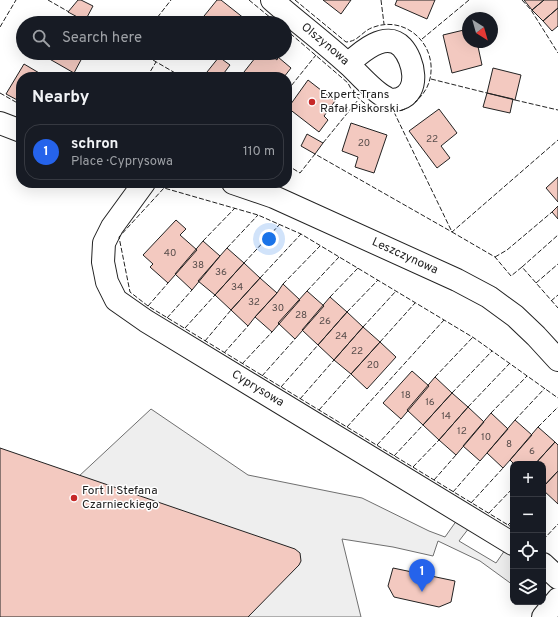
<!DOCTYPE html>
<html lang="en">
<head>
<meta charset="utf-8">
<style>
	body { margin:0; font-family:Overpass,sans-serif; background:#20242c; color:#f1f3f6 }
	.controls { position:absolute; right:12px; bottom:12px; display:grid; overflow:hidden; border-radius:8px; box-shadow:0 4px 16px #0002 }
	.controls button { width:36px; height:36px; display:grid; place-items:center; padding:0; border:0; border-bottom:1px solid #363941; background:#171b24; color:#f1f3f6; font:20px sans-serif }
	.compass { position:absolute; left:462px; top:12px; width:36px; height:36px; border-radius:50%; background:#171b24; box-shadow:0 4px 16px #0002; rotate:143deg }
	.you { position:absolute; left:269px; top:239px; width:14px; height:14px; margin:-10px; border:3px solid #fff; border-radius:50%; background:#1a73e8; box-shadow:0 0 0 6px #1a73e833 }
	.badge { display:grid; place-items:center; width:26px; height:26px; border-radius:50%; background:#2563eb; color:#fff; font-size:13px; font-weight:700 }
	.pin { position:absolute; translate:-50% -33px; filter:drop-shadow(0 1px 2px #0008) }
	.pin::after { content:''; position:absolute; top:21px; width:14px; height:12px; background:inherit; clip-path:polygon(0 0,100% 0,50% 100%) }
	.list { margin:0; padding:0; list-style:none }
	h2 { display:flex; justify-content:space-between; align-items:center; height:52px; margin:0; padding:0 16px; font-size:17px }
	h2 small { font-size:13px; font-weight:400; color:#9ea1a6 }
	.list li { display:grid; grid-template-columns:26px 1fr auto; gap:12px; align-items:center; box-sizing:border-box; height:56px; margin:0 8px 8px; padding:0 8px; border:1px solid #363941; border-radius:16px }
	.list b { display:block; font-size:15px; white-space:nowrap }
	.list p { margin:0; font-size:13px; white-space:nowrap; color:#9ea1a6 }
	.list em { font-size:13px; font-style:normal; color:#9ea1a6 }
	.icon { flex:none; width:22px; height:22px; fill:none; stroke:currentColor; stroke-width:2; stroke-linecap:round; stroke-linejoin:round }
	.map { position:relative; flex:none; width:558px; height:617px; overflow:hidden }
	.search { position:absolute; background:#171b24; box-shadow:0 4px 16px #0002; left:16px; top:16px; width:276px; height:44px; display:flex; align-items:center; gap:10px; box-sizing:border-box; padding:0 14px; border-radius:22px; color:#9ea1a6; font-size:15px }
	.panel { position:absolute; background:#171b24; box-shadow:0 4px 16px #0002; left:16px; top:72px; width:276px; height:116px; border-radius:16px }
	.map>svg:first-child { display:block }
</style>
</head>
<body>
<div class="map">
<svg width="558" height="617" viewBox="0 0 558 617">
	<rect width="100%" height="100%" fill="#fff"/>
	<!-- green -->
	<path fill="#eee" stroke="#6f6f6f" d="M151,409L248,475L362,498L429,531L445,537L457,520L469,528L459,541L496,563L505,550L513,554V585L480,561L438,541L433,556L393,547L342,539L361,617H0L78,477Z"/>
	<!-- building -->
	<path fill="#f3c9c0" stroke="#222" d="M78,0H81L93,6L85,21L68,12Z
		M217,0H221L245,19L242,23H202L200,21Z
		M323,0H351L341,14Z
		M397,0H435L427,19L395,5Z
		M524,0H544L532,10Z
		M544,0H558V8L543,21L532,10Z
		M558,8V26L552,31L543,21Z
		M468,29V42H477L482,65L452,73L443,35Z
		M39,53H74L82,58L74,73Z
		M259,53H268L277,60L278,57L291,68L284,77H251L244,72Z
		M219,57L230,65L221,77H203Z
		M24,64L46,77H21V102L6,94Z
		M493,68L521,75L515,100L487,93Z
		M308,80L335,101L324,116L328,120L319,132L288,108Z
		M487,93L513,99L510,113L483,107Z
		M439,109L457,133L441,146L450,158L437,168L409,131Z
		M351,123L387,135L374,173L355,167L358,157L342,151Z
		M307,134L323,143L315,154L301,146Z
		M558,177V202L546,188Z
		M558,206V219L552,212Z
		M176,220L186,229L180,235L197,250L168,283L150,267L153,264L143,255Z
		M203,241L220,256L192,290L175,274Z
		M227,248L244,263L215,295L198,281Z
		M244,263L260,278L231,310L215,295Z
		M260,278L277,293L255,317L248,326L231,310Z
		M283,284L300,300L272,332L255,317L277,293Z
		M307,291L324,306L295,339L278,323Z
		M330,297L347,312L318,345L302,330Z
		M347,312L363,327L334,360L318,345Z
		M363,327L380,342L351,374L334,360Z
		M380,342L396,357L367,389L351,374Z
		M412,371L429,386L401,419L383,403Z
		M435,377L452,393L423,425L407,410Z
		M452,393L468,407L439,440L423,425Z
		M468,407L484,422L456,455L439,440Z
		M491,413L508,429L480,461L463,446Z
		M515,420L532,435L503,468L487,453Z
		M538,427L555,442L535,464H514L510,460Z
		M555,442L558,445V471L543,487V464H535Z
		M0,448L295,549L300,553L301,561L299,565L248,617H0Z
		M558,471V504L543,490V487Z
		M393,568L455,581L451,602L439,607L394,597L388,586Z"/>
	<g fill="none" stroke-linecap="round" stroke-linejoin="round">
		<defs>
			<g id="minor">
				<path id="s1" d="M272,0C297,22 324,42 349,65C359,74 373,91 385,97C389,100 395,100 399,99C421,92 414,60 402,47C386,30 361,52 348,64"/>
				<path d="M0,123L21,131"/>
				<path id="s2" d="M144,183L112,227L104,243L103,262L107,282L116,300L146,321L513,544"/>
				<path id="s3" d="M233,183L274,197L457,280L489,297L515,316L536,336L558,360"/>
				<path d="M543,564L558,578"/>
				<path d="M543,617L558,599"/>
			</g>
		</defs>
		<!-- minor casing -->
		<use href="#minor" stroke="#222" stroke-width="24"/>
		<!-- minor -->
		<use href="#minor" stroke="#fff" stroke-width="22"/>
		<!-- fence -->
		<path stroke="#222" stroke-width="1" stroke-dasharray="5 2" stroke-linecap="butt" d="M48,0L69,12
			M249,0L277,23
			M295,0L346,42C360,41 361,31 374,27C401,17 429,37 431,65C432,80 427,92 415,102
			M381,0L384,24
			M522,0L531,10L558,53
			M153,23L171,0
			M0,27L16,0
			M285,29L348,83C357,104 384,120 407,108
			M422,39L469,0
			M141,53L182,77
			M147,77L156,62
			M431,79L487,93
			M287,91L316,55
			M0,93L21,105
			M515,100L558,110
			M394,112L452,232L495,257L511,276L522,267L558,308
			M323,143L358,100
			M287,165L300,173L315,154L452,232L558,140
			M203,241L235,208
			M227,248L258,215
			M495,257L507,250L552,212
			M244,263L280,224
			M522,267L558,235
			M260,278L301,234
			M536,283L558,264
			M283,284L320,246
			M307,291L339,257
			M330,297L358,268
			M551,301L558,295
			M148,306L168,283
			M347,312L378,280
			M167,318L192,290
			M363,327L396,291
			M185,328L215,295
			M205,341L231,310
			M380,342L415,303
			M224,353L248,326
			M242,364L272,332
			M262,376L295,339
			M435,377L473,337
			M281,387L318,345
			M452,393L492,351
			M300,399L334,360
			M468,407L510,363
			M319,410L351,374
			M491,413L527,376
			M515,420L545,388
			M347,427L444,320
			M538,427L558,407
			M377,445L401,419
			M394,456L423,425
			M413,467L439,440
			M434,480L456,455
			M453,492L480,461
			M471,503L503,468
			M489,513L513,488
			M508,525L513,520
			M513,528L148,306L130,292L119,237L164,188L258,215L301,234L474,338L558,398
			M543,540L558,524"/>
	</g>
	<!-- markers -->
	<g fill="#c62828" stroke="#fff" stroke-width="1.5">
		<circle cx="312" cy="102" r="4"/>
		<circle cx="74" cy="498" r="4"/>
	</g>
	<g text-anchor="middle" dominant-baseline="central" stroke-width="3" stroke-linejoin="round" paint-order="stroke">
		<!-- number labels -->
		<g font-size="10" fill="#564c4a">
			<text x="432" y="139">22</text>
			<text x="364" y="143">20</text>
			<text x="170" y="253">40</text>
			<text x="198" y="265">38</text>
			<text x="221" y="272">36</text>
			<text x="237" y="287">34</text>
			<text x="254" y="302">32</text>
			<text x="278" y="308">30</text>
			<text x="301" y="315">28</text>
			<text x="325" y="321">26</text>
			<text x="341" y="336">24</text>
			<text x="357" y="351">22</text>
			<text x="373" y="365">20</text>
			<text x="406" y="395">18</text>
			<text x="430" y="402">16</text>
			<text x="446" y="416">14</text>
			<text x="462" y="431">12</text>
			<text x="486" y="437">10</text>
			<text x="509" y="444">8</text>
			<text x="532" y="451">6</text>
		</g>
		<!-- street labels -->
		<g font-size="12" fill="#222" stroke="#fff">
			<text stroke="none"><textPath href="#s1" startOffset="69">Olszynowa</textPath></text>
			<text stroke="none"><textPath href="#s3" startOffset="187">Leszczynowa</textPath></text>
			<text stroke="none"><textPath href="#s2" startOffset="299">Cyprysowa</textPath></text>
		</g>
		<!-- poi labels -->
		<g font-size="12" fill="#222" stroke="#fff" text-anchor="start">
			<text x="320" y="95">Expert-Trans<tspan x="320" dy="14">Rafał Piskorski</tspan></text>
			<text x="82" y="491">Fort II Stefana<tspan x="82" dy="14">Czarnieckiego</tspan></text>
		</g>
	</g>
</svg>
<div class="controls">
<button>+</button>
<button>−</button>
<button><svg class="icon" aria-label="locate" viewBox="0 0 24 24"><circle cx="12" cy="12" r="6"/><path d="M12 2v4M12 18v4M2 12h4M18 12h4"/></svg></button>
<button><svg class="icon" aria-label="layers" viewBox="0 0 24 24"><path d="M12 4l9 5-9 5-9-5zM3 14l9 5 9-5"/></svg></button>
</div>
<svg class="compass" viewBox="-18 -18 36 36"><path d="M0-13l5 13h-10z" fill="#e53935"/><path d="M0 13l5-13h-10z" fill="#9ea1a6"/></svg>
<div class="you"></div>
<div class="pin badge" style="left:422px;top:592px">1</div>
<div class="search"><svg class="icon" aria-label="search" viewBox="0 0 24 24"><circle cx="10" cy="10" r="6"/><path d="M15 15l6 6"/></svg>Search here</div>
<section class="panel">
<h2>Nearby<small></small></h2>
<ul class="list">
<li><span class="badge">1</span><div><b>schron</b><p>Place · Cyprysowa</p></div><em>110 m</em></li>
</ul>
</section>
</div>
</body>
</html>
